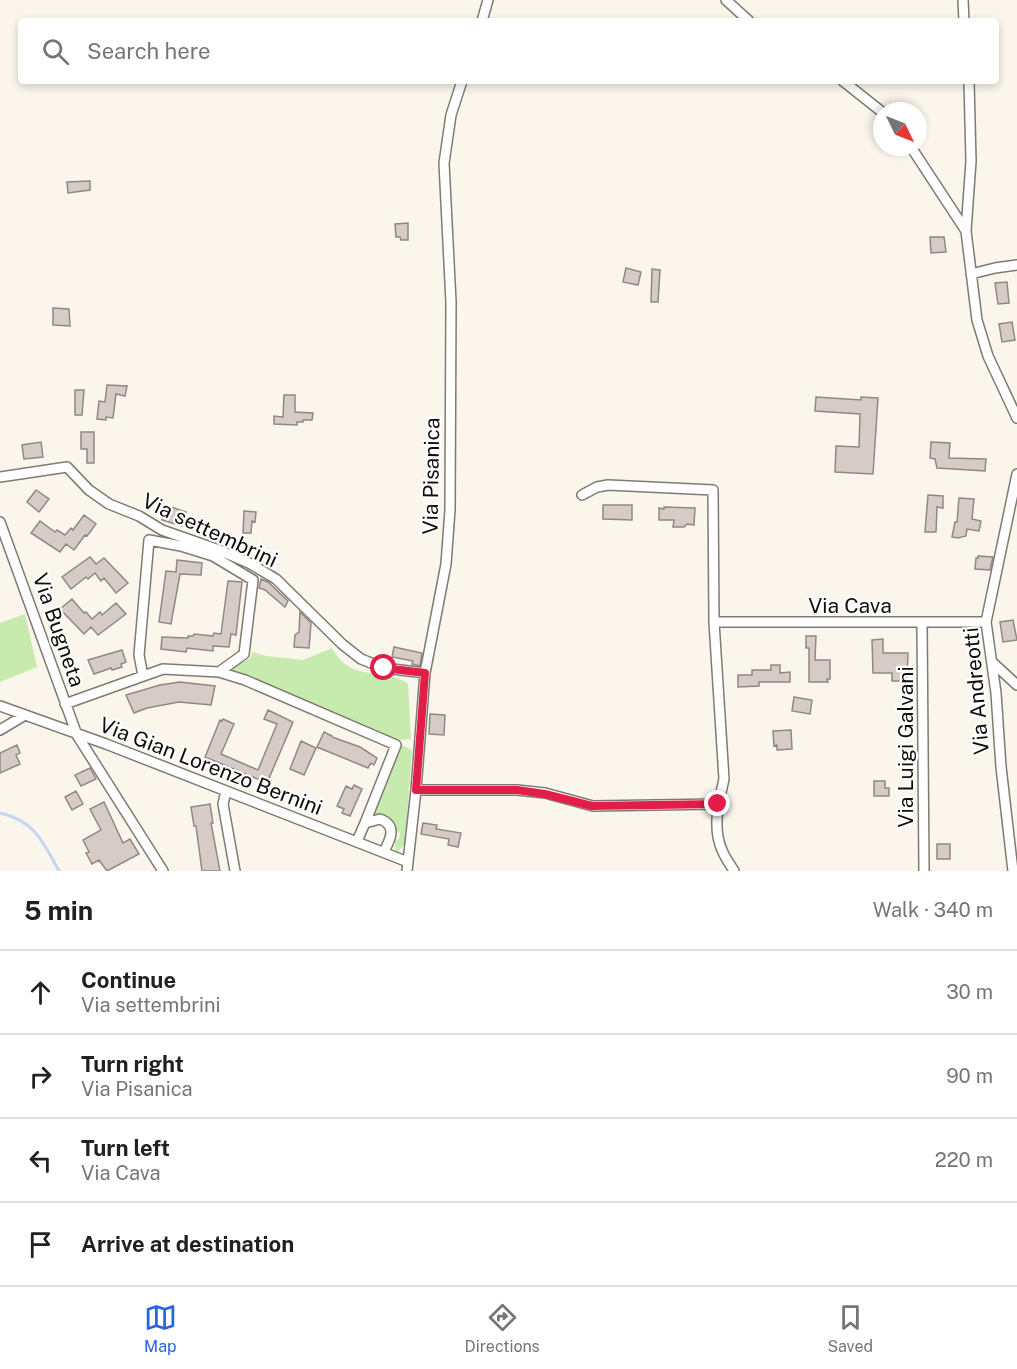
<!DOCTYPE html>
<html lang="en">
<head>
<meta charset="utf-8">
<style>
	body { margin:0; font-family:"Public Sans",sans-serif; background:#f6f6f6; color:#202124 }
	.compass { position:absolute; left:873px; top:102px; width:54px; height:54px; border-radius:50%; background:#fff; box-shadow:0 3px 9px #0003; rotate:133deg }
	.stop { position:absolute; width:18px; height:18px; margin:-14px; border:4px solid #e11d48; border-radius:50%; background:#fff }
	.stop.end { background:#e11d48; border-color:#fff; box-shadow:0 2px 6px #0008 }
	.list { margin:0; padding:0; list-style:none }
	h2 { display:flex; justify-content:space-between; align-items:center; height:78px; margin:0; padding:0 24px; font-size:26px }
	h2 small { font-size:20px; font-weight:400; color:#757577 }
	.list li { display:grid; grid-template-columns:39px 1fr auto; gap:18px; align-items:center; box-sizing:border-box; height:84px; padding:0 24px; border-top:2px solid #e0e0e0 }
	.list b { display:block; font-size:22px; white-space:nowrap }
	.list p { margin:0; font-size:20px; white-space:nowrap; color:#757577 }
	.list em { font-size:20px; font-style:normal; color:#757577 }
	.icon { flex:none; width:33px; height:33px; fill:none; stroke:currentColor; stroke-width:2; stroke-linecap:round; stroke-linejoin:round }
	.map { position:relative; flex:none; width:1017px; height:871px; overflow:hidden }
	.search { position:absolute; background:#fff; box-shadow:0 3px 9px #0003; left:18px; right:18px; top:18px; height:66px; display:flex; align-items:center; gap:15px; box-sizing:border-box; padding:0 21px; border-radius:6px; color:#757577; font-size:22px }
	.sheet { height:414px; background:#fff }
	nav { display:flex; justify-content:space-around; align-items:center; box-sizing:border-box; height:84px; border-top:2px solid #e0e0e0; background:#fff; font-size:16px; color:#757577 }
	nav a { display:grid; justify-items:center; gap:3px }
	nav .on { color:#2563eb }
	.map>svg:first-child { display:block }
</style>
</head>
<body>
<div class="map">
<svg width="1017" height="871" viewBox="0 0 1017 871">
	<rect width="100%" height="100%" fill="#fbf6ec"/>
	<!-- green -->
	<path fill="#c7eaae" d="M25,614L37,667L0,682V623Z
		M332,648C335,653 339,659 344,663C361,678 390,670 408,684L411,739L397,740L253,677L228,671L250,658L252,652L266,656L303,660Z
		M402,745L412,750L405,843L398,852L395,850V840L399,839L400,833L397,831C394,819 386,814 374,814Z"/>
	<g fill="none" stroke-linecap="round" stroke-linejoin="round">
		<!-- stream -->
		<path stroke="#c3d6f2" stroke-width="3" d="M0,813C35,821 43,842 59,871"/>
	</g>
	<!-- building -->
	<path fill="#d7cbc7" stroke="#928784" stroke-width="1.5" d="M90,181V190L68,193L67,182Z
		M408,223V240H401L400,237H396L395,224Z
		M930,237H944L946,252L931,253Z
		M626,268L641,272L638,285L623,282Z
		M652,269L660,270L658,302H651Z
		M1007,282L1009,303L998,304L995,283Z
		M53,308L69,309L70,326L53,325Z
		M1012,322L1015,340L1002,342L999,324Z
		M107,385L127,386L125,396L116,394L113,418L106,417V420L97,419L99,401L105,402Z
		M75,390H84L82,415H75Z
		M284,395H295V412L313,413L312,420H303V422H297V425L274,424V416L283,417Z
		M816,397L861,400V397L878,398L873,474L835,472L836,446L859,447L860,414L815,411Z
		M81,432H94V463H87V449H81Z
		M41,442L43,457L24,459L22,445Z
		M931,442L950,443L949,458L986,459L985,471L937,468L935,459L930,458Z
		M36,490L49,499L39,512L27,502Z
		M928,495L943,496V508L937,507L936,532H925Z
		M959,498L974,499L972,519L981,521L979,531L967,529L966,536L958,538L952,537L955,522H957Z
		M162,504L186,512L182,526L162,520Z
		M603,505H632V520L603,519Z
		M664,507L695,508L694,525L687,524L684,527H673L674,520H659V508L664,509Z
		M244,511L256,512L255,522L252,521L251,533H243Z
		M84,515L96,524L87,536L85,535L74,550L66,544L60,552L31,533L40,521L55,532L57,530L65,535L71,528L73,530Z
		M978,556L993,557L990,570L975,569L976,558H978Z
		M90,557L96,564L104,558L128,583L116,593L104,578L101,581L95,573L88,579L86,577L71,589L62,577Z
		M177,560L202,563L201,575L180,574L171,624L159,622L166,571L176,572Z
		M261,579L268,582L288,601L285,607L265,590L259,588Z
		M228,581L242,582L236,635L231,634L229,647L213,646V651L187,648L186,652L161,649L162,637L188,638V636H193L194,634L213,636L214,633L221,634Z
		M72,599L84,613L86,612L92,619L100,612L102,615L116,603L126,614L98,635L91,627L84,634L60,609Z
		M300,612L311,623L309,648L294,647L295,635L299,632Z
		M1013,620L1017,640L1003,642L1000,622Z
		M806,636H816L815,660H830V679H827L828,682H809V648H806Z
		M883,639V653H908L907,681H892V673H873L872,640Z
		M394,647L422,653L420,666L412,664L413,661L392,657Z
		M122,650L126,662L121,664L122,667L112,670L111,668L94,674L88,660Z
		M771,665H780V673L790,672V682H759V686L738,687V675H752V670H771Z
		M180,682L215,686L211,705L179,702L147,708L134,713L126,695L160,685Z
		M794,697L812,700L810,714L792,711Z
		M268,710L293,722L267,783L205,757L220,720L222,721L223,719L234,724L221,754L258,770L277,724L264,719Z
		M430,714L445,715L444,735L429,734Z
		M791,730L792,749L777,750V745L774,746L773,731Z
		M324,732L332,736V737L360,747L377,758L374,765L371,763L368,768L317,747Z
		M301,741L316,748L304,775L290,769Z
		M17,745L20,753L16,755L20,764L0,773V753Z
		M90,768L96,779L81,786L75,775Z
		M874,781H885V788H889V796H874Z
		M354,785L362,789L350,816L342,813L344,809L337,806L346,786L352,789Z
		M76,791L83,804L72,810L65,797Z
		M104,802L123,843L130,839L139,854L107,871L99,860L92,864L86,853L89,852L83,840L101,830L90,809Z
		M210,804L213,823H211L220,871H202L196,826H194L191,807Z
		M423,823L437,825L436,829L461,833L458,847L448,845L449,839L421,834Z
		M937,844H950V859H937Z"/>
	<g fill="none" stroke-linecap="round" stroke-linejoin="round">
		<defs>
			<path id="minor" d="M726,0L749,21
				M963,0L964,21
				M482,21L488,0
				M843,81L882,112
				M911,147L966,231L977,320L988,356L1017,418
				M966,231L971,161L969,81
				M971,274L995,268L1017,265
				M0,477L67,467L89,490L109,504L139,516L162,530L219,550L249,563L276,579L342,644L361,659L384,668L425,673
				M582,495L597,487L608,485L713,490L714,622H986
				M0,522L77,735L163,871
				M714,622L724,779C719,801 712,828 722,850C725,858 730,864 734,871
				M922,623L924,871
				M992,662L1017,685
				M143,676L139,655L149,540L181,546L213,556L253,580L244,654L219,672
				M65,704L163,669L219,672L245,680L396,745L365,823
				M0,706L106,744L408,862
				M0,730L25,715
				M416,790H517L545,793L593,806L718,804
				M226,791L223,804L235,871
				M357,841L365,823L380,819C398,826 390,839 384,852
				M407,871L416,790L425,673L446,564L450,510L451,302L444,163L451,115L462,81
				M1013,871L1001,767L996,693L986,622L1017,474"/>
		</defs>
		<!-- minor casing -->
		<use href="#minor" stroke="#7f7b72" stroke-width="12"/>
		<!-- minor -->
		<use href="#minor" stroke="#fff" stroke-width="9"/>
	</g>
	<g fill="none" stroke-linecap="round" stroke-linejoin="round">
		<!-- route -->
		<path stroke="#e11d48" stroke-width="8" d="M384,668L425,673L416,790H517L545,794L592,806L718,804"/>
	</g>
	<g text-anchor="middle" dominant-baseline="central" stroke-width="4.5" stroke-linejoin="round" paint-order="stroke">
		<!-- street labels -->
		<g font-size="21" fill="#0e0d09" stroke="#fff">
			<text transform="translate(431 476) rotate(-89)">Via Pisanica</text>
			<text transform="translate(210 530) rotate(25)">Via settembrini</text>
			<text x="850" y="605">Via Cava</text>
			<text transform="translate(59 630) rotate(71)">Via Bugneta</text>
			<text transform="translate(976 691) rotate(-95)">Via Andreotti</text>
			<text transform="translate(905 747) rotate(-90)">Via Luigi Galvani</text>
			<text transform="translate(211 766) rotate(21)">Via Gian Lorenzo Bernini</text>
		</g>
	</g>
</svg>
<svg class="compass" viewBox="-18 -18 36 36"><path d="M0-13l5 13h-10z" fill="#e53935"/><path d="M0 13l5-13h-10z" fill="#757577"/></svg>
<div class="stop" style="left:384px;top:668px"></div>
<div class="stop end" style="left:718px;top:804px"></div>
<div class="search"><svg class="icon" aria-label="search" viewBox="0 0 24 24"><circle cx="10" cy="10" r="6"/><path d="M15 15l6 6"/></svg>Search here</div>
</div>
<section class="sheet">
<h2>5 min<small>Walk · 340 m</small></h2>
<ul class="list">
<li><svg class="icon" aria-label="ahead" viewBox="0 0 24 24"><path d="M12 20V5M6 11l6-6 6 6"/></svg><div><b>Continue</b><p>Via settembrini</p></div><em>30 m</em></li>
<li><svg class="icon" aria-label="right" viewBox="0 0 24 24"><path d="M7 20v-9h11M14 6l5 5-5 5"/></svg><div><b>Turn right</b><p>Via Pisanica</p></div><em>90 m</em></li>
<li><svg class="icon" aria-label="left" viewBox="0 0 24 24"><path d="M17 20v-9H6M10 6l-5 5 5 5"/></svg><div><b>Turn left</b><p>Via Cava</p></div><em>220 m</em></li>
<li><svg class="icon" aria-label="arrive" viewBox="0 0 24 24"><path d="M6 21V4h12l-3 4 3 4H6"/></svg><div><b>Arrive at destination</b></div></li>
</ul>
</section>
<nav>
<a class="on"><svg class="icon" aria-label="map" viewBox="0 0 24 24"><path d="M3 6l6-2 6 2 6-2v14l-6 2-6-2-6 2zM9 4v14M15 6v14"/></svg>Map</a>
<a><svg class="icon" aria-label="directions" viewBox="0 0 24 24"><path d="M12 3l9 9-9 9-9-9zM9 14v-3h6M13 9l2 2-2 2"/></svg>Directions</a>
<a><svg class="icon" aria-label="saved" viewBox="0 0 24 24"><path d="M7 4h10v16l-5-4-5 4z"/></svg>Saved</a>
</nav>
</body>
</html>
